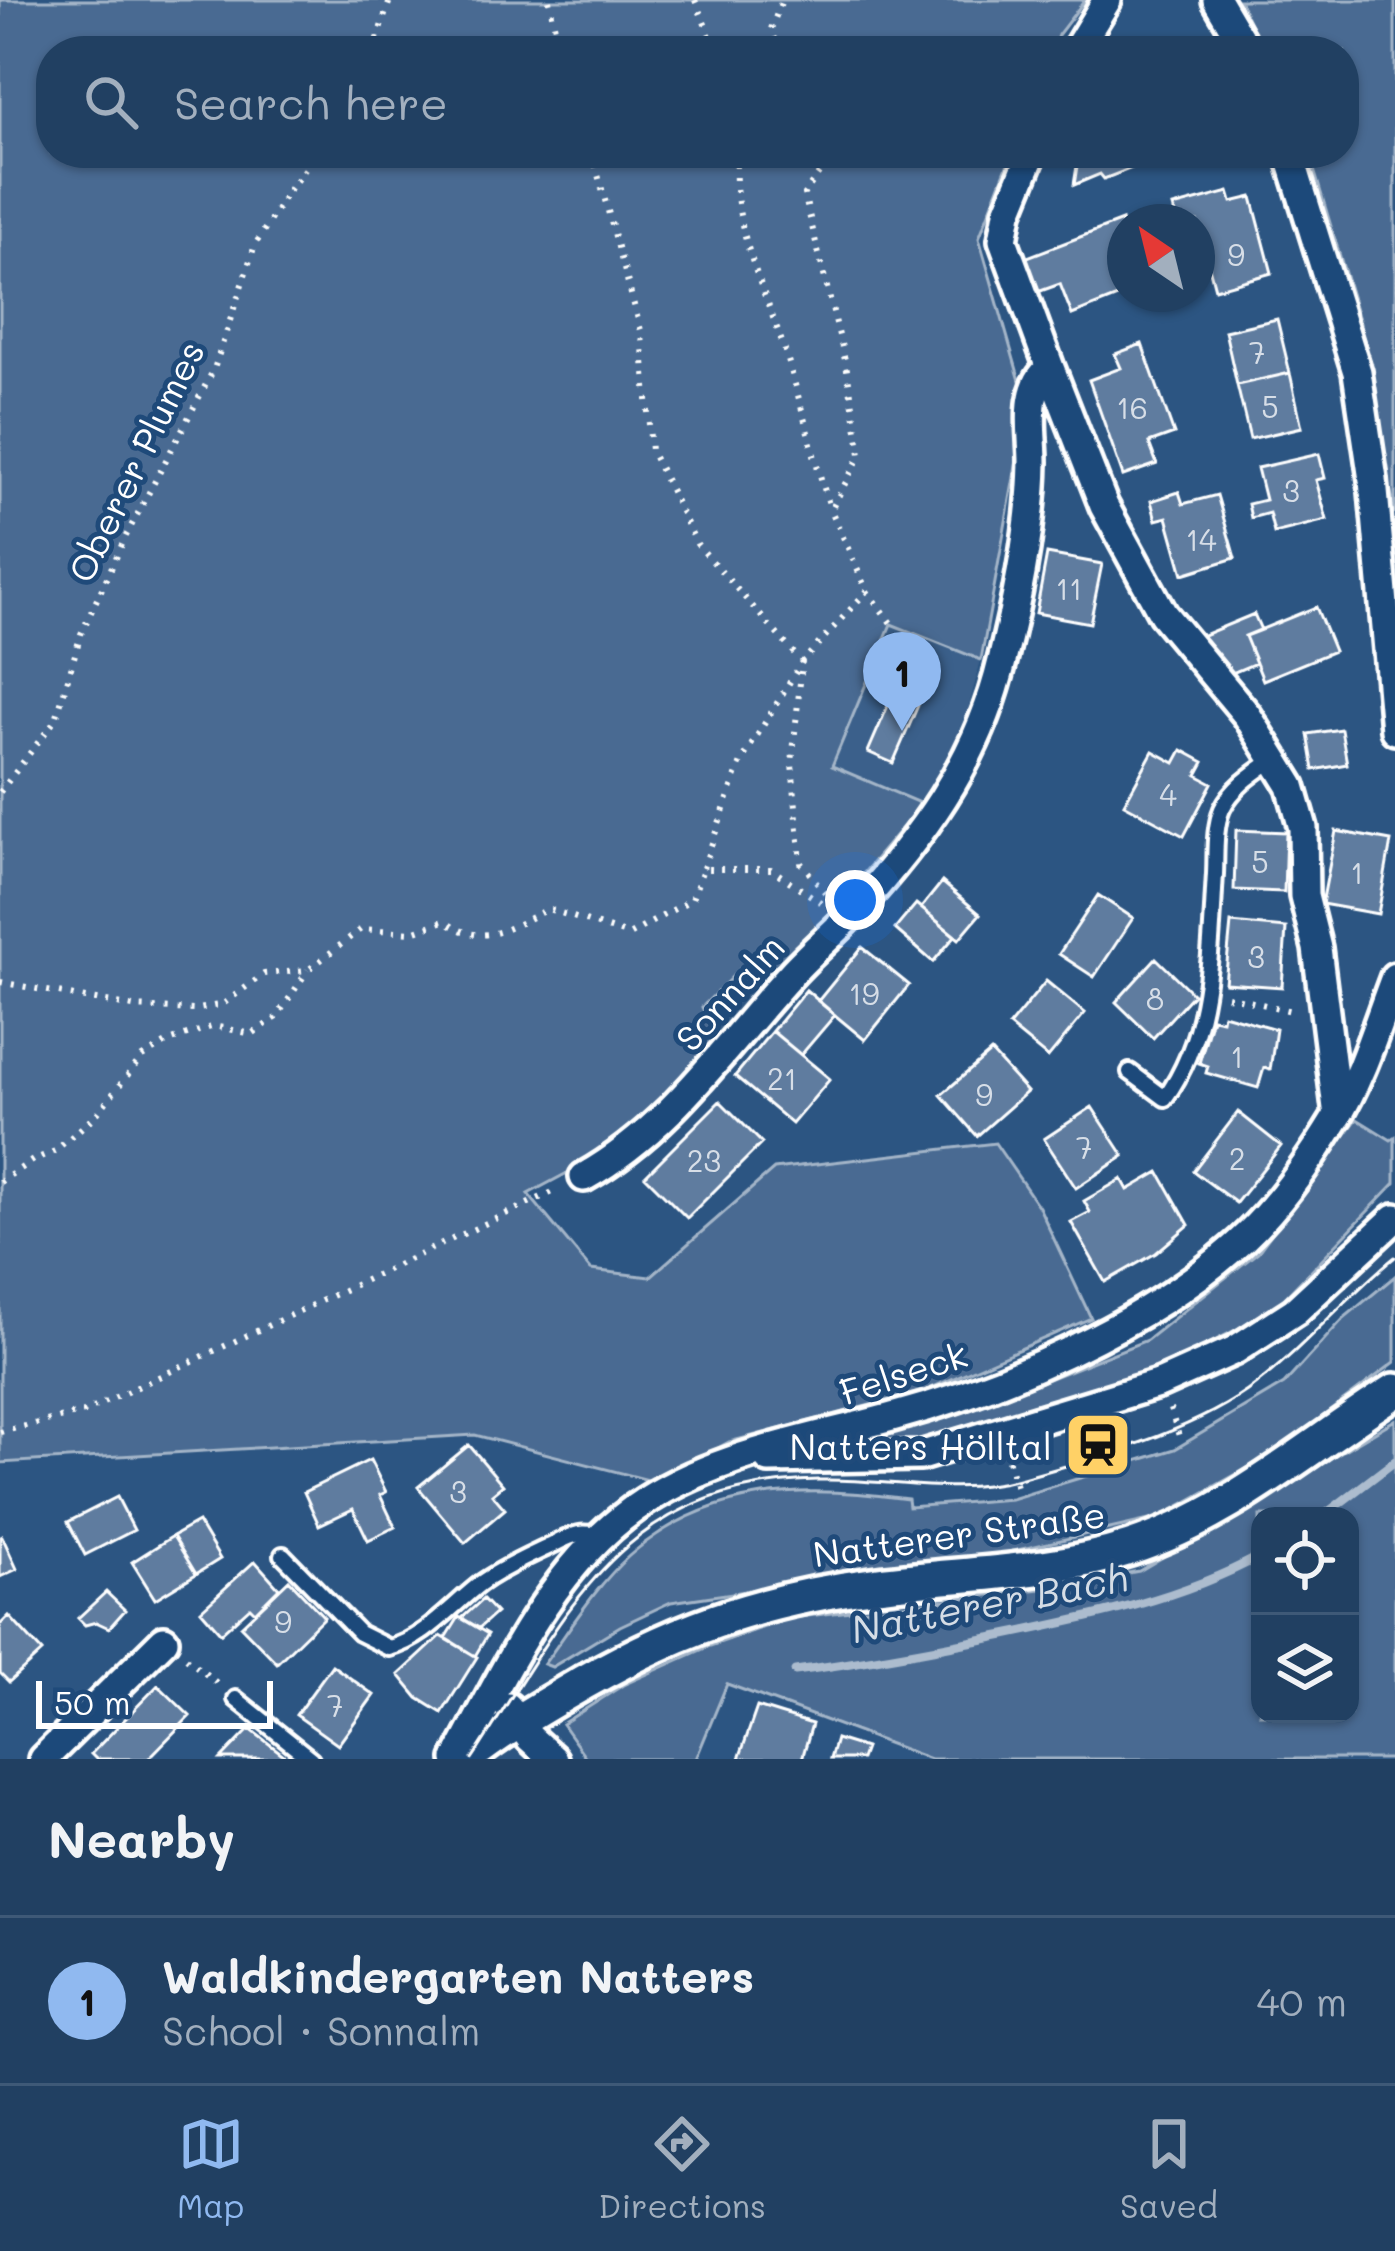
<!DOCTYPE html>
<html lang="en">
<head>
<meta charset="utf-8">
<style>
	body { margin:0; font-family:Mali,sans-serif; background:#294768; color:#f1f3f6 }
	.controls { position:absolute; right:36px; bottom:36px; display:grid; overflow:hidden; border-radius:24px; box-shadow:0 3px 9px #0004 }
	.controls button { width:108px; height:108px; display:grid; place-items:center; padding:0; border:0; border-bottom:3px solid #3e5977; background:#214062; color:#f1f3f6; font:60px sans-serif }
	.compass { position:absolute; left:1107px; top:204px; width:108px; height:108px; border-radius:50%; background:#214062; box-shadow:0 3px 9px #0004; rotate:325deg }
	.scale { position:absolute; left:36px; bottom:30px; width:237px; box-sizing:border-box; padding-left:12px; border:6px solid #fff; border-top:0; font-size:33px; line-height:42px; white-space:nowrap; color:#fff; -webkit-text-stroke:9px #1f4a7a; paint-order:stroke }
	.you { position:absolute; left:855px; top:900px; width:42px; height:42px; margin:-30px; border:9px solid #fff; border-radius:50%; background:#1a73e8; box-shadow:0 0 0 18px #1a73e833 }
	.badge { display:grid; place-items:center; width:78px; height:78px; border-radius:50%; background:#90b9f0; color:#111; font-size:39px; font-weight:700 }
	.pin { position:absolute; translate:-50% -99px; filter:drop-shadow(0 3px 6px #0008) }
	.pin::after { content:''; position:absolute; top:63px; width:42px; height:36px; background:inherit; clip-path:polygon(0 0,100% 0,50% 100%) }
	.list { margin:0; padding:0; list-style:none }
	h2 { display:flex; justify-content:space-between; align-items:center; height:156px; margin:0; padding:0 48px; font-size:51px }
	h2 small { font-size:39px; font-weight:400; color:#a2afbe }
	.list li { display:grid; grid-template-columns:78px 1fr auto; gap:36px; align-items:center; box-sizing:border-box; height:168px; padding:0 48px; border-top:3px solid #3e5977 }
	.list b { display:block; font-size:45px; white-space:nowrap }
	.list p { margin:0; font-size:39px; white-space:nowrap; color:#a2afbe }
	.list em { font-size:39px; font-style:normal; color:#a2afbe }
	.icon { flex:none; width:66px; height:66px; fill:none; stroke:currentColor; stroke-width:2; stroke-linecap:round; stroke-linejoin:round }
	.map { position:relative; flex:none; width:1395px; height:1759px; overflow:hidden }
	.search { position:absolute; background:#214062; box-shadow:0 3px 9px #0004; left:36px; right:36px; top:36px; height:132px; display:flex; align-items:center; gap:30px; box-sizing:border-box; padding:0 42px; border-radius:48px; color:#a2afbe; font-size:45px }
	.sheet { height:324px; background:#214062 }
	nav { display:flex; justify-content:space-around; align-items:center; box-sizing:border-box; height:168px; border-top:3px solid #3e5977; background:#214062; font-size:33px; color:#a2afbe }
	nav a { display:grid; justify-items:center; gap:6px }
	nav .on { color:#90b9f0 }
	.map>svg:first-child { display:block }
</style>
</head>
<body>
<div class="map">
<svg width="1395" height="1759" viewBox="0 0 1395 1759">
	<rect width="100%" height="100%" fill="#2c5582"/>
	<filter id="ink" filterUnits="userSpaceOnUse"><feTurbulence type="fractalNoise" baseFrequency=".00833" numOctaves="2"/><feDisplacementMap in="SourceGraphic" scale="24" xChannelSelector="R" yChannelSelector="G"/><feConvolveMatrix kernelMatrix="1 2 1 2 8 2 1 2 1" color-interpolation-filters="sRGB"/></filter>
	<g filter="url(#ink)">
		<!-- built -->
		<path fill="#3b618b" d="M891,623L981,660L969,706L948,757L922,804L832,767Z"/>
		<!-- green -->
		<path fill="#486b92" stroke="#a4b5c8" stroke-width="3" fill-rule="evenodd" d="M0,0H1085L1058,35L1052,51H51V153H1012L979,238L1027,405L981,660L891,624L832,766L922,804L773,980L746,963L702,1007L718,1040L625,1142L528,1194L591,1270L650,1277L774,1169L995,1143L1039,1207L1091,1318L924,1391L729,1442L656,1482L475,1435L0,1463Z
			M1239,0H1395V514L1360,323L1309,153H1344V51H1263Z
			M1357,1119L1391,1140L1395,1137V1183L1273,1310L1161,1369L938,1446L814,1450L1000,1398L1147,1340L1258,1252Z
			M1395,1276V1362L1274,1453L1158,1518L1000,1554L671,1602L620,1626L552,1667L544,1664C571,1627 596,1586 629,1556C710,1484 808,1485 908,1499L909,1507L1011,1499L1175,1449L1284,1384L1344,1318Z
			M1395,1420V1759H930L727,1684L696,1759H587L562,1724L623,1685L710,1646L790,1618L1041,1589L1139,1571ZM1260,1516H1350V1714H1260Z"/>
		<g fill="none" stroke-linecap="round" stroke-linejoin="round">
			<!-- stream -->
			<path stroke="#acbcce" stroke-width="9" d="M1323,1516L1395,1461
				M795,1671C865,1662 935,1649 1005,1635C1093,1617 1181,1599 1260,1556"/>
		</g>
		<!-- building -->
		<path fill="#5e7c9f" stroke="#fff" stroke-width="3" d="M1079,153H1170L1104,179L1100,174L1074,185Z
			M1229,192L1232,202L1252,197L1272,273L1215,289L1200,233L1197,234V222H1177L1173,207Z
			M1122,221L1125,294L1072,315L1060,284L1035,293L1022,259Z
			M1277,319L1290,373L1237,385L1225,331Z
			M1142,344L1174,434L1149,443L1157,464L1123,476L1089,380L1121,368L1115,354Z
			M1290,373L1302,427L1250,439L1237,385Z
			M1319,454L1325,478L1316,480L1327,520L1274,533L1269,513L1251,518L1248,504L1265,500L1257,468Z
			M1179,492L1183,504L1217,495L1235,558L1183,574L1167,517L1156,520L1151,501Z
			M1047,554L1102,564L1090,623L1036,613Z
			M1316,607L1334,651L1263,680L1245,636Z
			M1254,614L1261,630L1245,636L1256,663L1230,674L1196,638Z
			M910,655L935,666L893,763L868,752Z
			M1341,729L1347,764L1314,770L1308,734Z
			M1182,750L1204,762L1197,775L1212,783L1184,836L1124,804L1153,751L1175,763Z
			M1236,830L1286,832L1284,892L1234,890Z
			M1336,831L1391,841L1378,914L1322,904Z
			M942,882L980,914L959,939L921,908Z
			M1098,895L1133,918L1094,977L1059,954Z
			M916,904L955,936L933,962L895,929Z
			M1231,923L1286,928L1282,987L1225,983Z
			M862,947L909,985L865,1040L818,1001Z
			M1156,958L1193,994L1153,1038L1116,1002Z
			M1046,981L1085,1013L1048,1058L1009,1026Z
			M806,990L835,1015L801,1055L772,1031Z
			M1223,1014L1276,1029L1270,1070L1264,1068L1258,1088L1206,1073L1208,1066L1199,1063L1212,1018L1222,1020Z
			M772,1031L830,1079L792,1124L735,1076Z
			M991,1052L1027,1092L977,1136L941,1095Z
			M720,1101L762,1143L687,1218L645,1176Z
			M1092,1107L1124,1156L1076,1188L1044,1139Z
			M1238,1112L1281,1146L1236,1203L1193,1171Z
			M1159,1172L1189,1225L1156,1253L1105,1282L1071,1222L1090,1212L1084,1201L1122,1179L1128,1190Z
			M469,1445L503,1485L492,1494L505,1509L465,1543L418,1487Z
			M370,1460L386,1492L380,1495L395,1527L368,1540L353,1509L319,1525L304,1492Z
			M117,1497L134,1530L85,1555L68,1522Z
			M198,1522L220,1559L196,1574L173,1536Z
			M2,1536L17,1569L0,1577V1537Z
			M173,1536L196,1574L155,1599L132,1562Z
			M255,1561L279,1588L255,1612L250,1607L221,1633L201,1610Z
			M289,1580L324,1617L277,1663L241,1626Z
			M106,1592L125,1610L109,1628L96,1622L85,1625L78,1618Z
			M483,1599L496,1613L479,1628L462,1618Z
			M9,1616L42,1652L9,1682L0,1673V1625Z
			M459,1617L488,1634L475,1656L446,1638Z
			M441,1636L477,1657L442,1713L418,1698L399,1675Z
			M332,1665L374,1695L338,1745L296,1715Z
			M158,1685L190,1716L148,1759H96L91,1754Z
			M757,1707L812,1724L802,1759H739Z
			M250,1729L289,1759H221Z
			M836,1739L865,1748L861,1759H830Z"/>
		<g fill="none" stroke-linecap="round" stroke-linejoin="round">
			<defs>
				<path id="service" d="M1130,1072L1165,1098C1212,1033 1210,950 1215,874C1216,853 1214,828 1222,809C1233,786 1256,772 1276,758
					M283,1555L359,1633L389,1648C425,1639 452,1605 481,1583C502,1568 525,1558 548,1547C566,1539 581,1527 600,1538
					M236,1699L311,1759"/>
				<path id="minor" d="M1217,0L1247,51
					M1076,51L1107,0
					M1032,153L1008,212L1003,240L1050,368
					M1289,153L1357,372L1373,480L1395,730
					M584,1177C671,1128 725,1046 791,974C810,953 831,936 850,916C920,839 978,763 1002,661C1018,597 1032,528 1033,462C1033,432 1023,388 1050,368L1104,506L1163,614L1247,715L1291,786L1303,828L1304,896L1317,948L1338,1116
					M769,1459L920,1456L1161,1383L1235,1350L1295,1311L1395,1218
					M508,1707L530,1738L553,1759
					M43,1759L164,1640
					M457,1759C505,1671 551,1568 635,1508C708,1456 807,1440 892,1417C1002,1388 1147,1324 1233,1248C1274,1213 1307,1166 1335,1120C1362,1077 1377,1024 1395,977"/>
				<path id="tertiary" d="M465,1759C496,1734 530,1714 564,1694C670,1631 755,1600 878,1584C962,1573 1049,1574 1130,1548C1230,1516 1308,1446 1395,1391"/>
			</defs>
			<!-- service casing -->
			<use href="#service" stroke="#fff" stroke-width="22"/>
			<!-- minor casing -->
			<use href="#minor" stroke="#fff" stroke-width="36"/>
			<!-- tertiary casing -->
			<use href="#tertiary" stroke="#fff" stroke-width="42"/>
			<!-- path -->
			<path stroke="#fff" stroke-width="6" stroke-dasharray="3 9" stroke-linecap="butt" d="M549,0L560,51
				M695,0L716,51
				M373,51L390,0
				M780,51L771,29L782,0
				M592,153L642,334L651,451L697,544L802,662L792,763L801,863L829,897
				M737,153C728,227 770,298 790,367C804,415 815,463 831,510
				M821,153L826,164L804,194L846,364L861,454L831,510L867,591L891,623
				M0,792L56,719L81,634L126,536L214,369L255,245L288,191L318,153
				M703,868L741,762L802,662L867,591
				M0,982L133,1007L194,1010L223,1004L264,974L308,970L361,929L413,932L444,921C485,949 508,928 548,909L629,935L692,899L703,869H771L825,905
				M1227,996L1296,1012
				M0,1182L33,1160L55,1151L96,1115L142,1057L172,1040L214,1026L252,1034L276,1018L308,970
				M1170,1409L1180,1439
				M0,1432L84,1412L559,1189
				M1008,1460L1017,1490
				M186,1658L222,1687"/>
			<!-- service -->
			<use href="#service" stroke="#1f4a7a" stroke-width="14"/>
			<!-- minor -->
			<use href="#minor" stroke="#1f4a7a" stroke-width="27"/>
			<!-- tertiary -->
			<use href="#tertiary" stroke="#1f4a7a" stroke-width="33"/>
			<!-- tram -->
			<path stroke="#fff" stroke-width="3" d="M472,1759C569,1611 618,1484 819,1480C884,1478 954,1497 1019,1479C1092,1459 1184,1435 1247,1391C1301,1352 1343,1299 1395,1257"/>
		</g>
	</g>
	<!-- icons -->
	<defs>
		<symbol id="station-square" viewBox="-11 -11 22 22"><rect x="-9" y="-9" width="18" height="18" rx="4" fill="#ffd166" stroke="#1f4a7a"/><path d="M-3-6H3Q5-6 5-4V2Q5 4 3 4L4.5 6H3L1.5 4h-3L-3 6H-4.5L-3 4Q-5 4-5 2V-4Q-5-6-3-6ZM-3.5-4v3h7v-3ZM-3.5 1v1.5H-2V1ZM2 1v1.5H3.5V1Z" fill="#111"/></symbol>
	</defs>
	<g fill-rule="evenodd">
		<use href="#station-square" x="1060" y="1407" width="76" height="76"/>
	</g>
	<g text-anchor="middle" dominant-baseline="central" stroke-width="10" stroke-linejoin="round" paint-order="stroke">
		<!-- number labels -->
		<g font-size="30" fill="#d7dee7">
			<text x="1236" y="254">9</text>
			<text x="1257" y="352">7</text>
			<text x="1270" y="406">5</text>
			<text x="1132" y="407">16</text>
			<text x="1291" y="490">3</text>
			<text x="1201" y="539">14</text>
			<text x="1069" y="588">11</text>
			<text x="1168" y="794">4</text>
			<text x="1260" y="861">5</text>
			<text x="1357" y="872">1</text>
			<text x="1256" y="956">3</text>
			<text x="864" y="993">19</text>
			<text x="1155" y="998">8</text>
			<text x="1237" y="1056">1</text>
			<text x="782" y="1078">21</text>
			<text x="984" y="1094">9</text>
			<text x="1084" y="1147">7</text>
			<text x="1237" y="1158">2</text>
			<text x="704" y="1160">23</text>
			<text x="458" y="1491">3</text>
			<text x="283" y="1621">9</text>
			<text x="335" y="1705">7</text>
		</g>
		<!-- street labels -->
		<g font-size="36" fill="#fff" stroke="#1f4a7a">
			<text transform="translate(135 461) rotate(-64)">Oberer Plumes</text>
			<text transform="translate(729 992) rotate(-48)">Sonnalm</text>
			<text transform="translate(903 1372) rotate(-18)">Felseck</text>
			<text transform="translate(959 1533) rotate(-8)">Natterer Straße</text>
		</g>
		<!-- poi labels -->
		<g font-size="36" fill="#fff" stroke="#1f4a7a" text-anchor="end">
			<text x="1052" y="1445">Natters Hölltal</text>
		</g>
		<!-- water labels -->
		<g font-size="39" font-style="italic" fill="#d5dde6" stroke="#1f4a7a">
			<text transform="translate(989 1602) rotate(-11)">Natterer Bach</text>
		</g>
	</g>
</svg>
<div class="controls">
<button><svg class="icon" aria-label="locate" viewBox="0 0 24 24"><circle cx="12" cy="12" r="6"/><path d="M12 2v4M12 18v4M2 12h4M18 12h4"/></svg></button>
<button><svg class="icon" aria-label="layers" viewBox="0 0 24 24"><path d="M12 4l9 5-9 5-9-5zM3 14l9 5 9-5"/></svg></button>
</div>
<svg class="compass" viewBox="-18 -18 36 36"><path d="M0-13l5 13h-10z" fill="#e53935"/><path d="M0 13l5-13h-10z" fill="#a2afbe"/></svg>
<div class="scale">50 m</div>
<div class="you"></div>
<div class="pin badge" style="left:902px;top:731px">1</div>
<div class="search"><svg class="icon" aria-label="search" viewBox="0 0 24 24"><circle cx="10" cy="10" r="6"/><path d="M15 15l6 6"/></svg>Search here</div>
</div>
<section class="sheet">
<h2>Nearby<small></small></h2>
<ul class="list">
<li><span class="badge">1</span><div><b>Waldkindergarten Natters</b><p>School · Sonnalm</p></div><em>40 m</em></li>
</ul>
</section>
<nav>
<a class="on"><svg class="icon" aria-label="map" viewBox="0 0 24 24"><path d="M3 6l6-2 6 2 6-2v14l-6 2-6-2-6 2zM9 4v14M15 6v14"/></svg>Map</a>
<a><svg class="icon" aria-label="directions" viewBox="0 0 24 24"><path d="M12 3l9 9-9 9-9-9zM9 14v-3h6M13 9l2 2-2 2"/></svg>Directions</a>
<a><svg class="icon" aria-label="saved" viewBox="0 0 24 24"><path d="M7 4h10v16l-5-4-5 4z"/></svg>Saved</a>
</nav>
</body>
</html>
